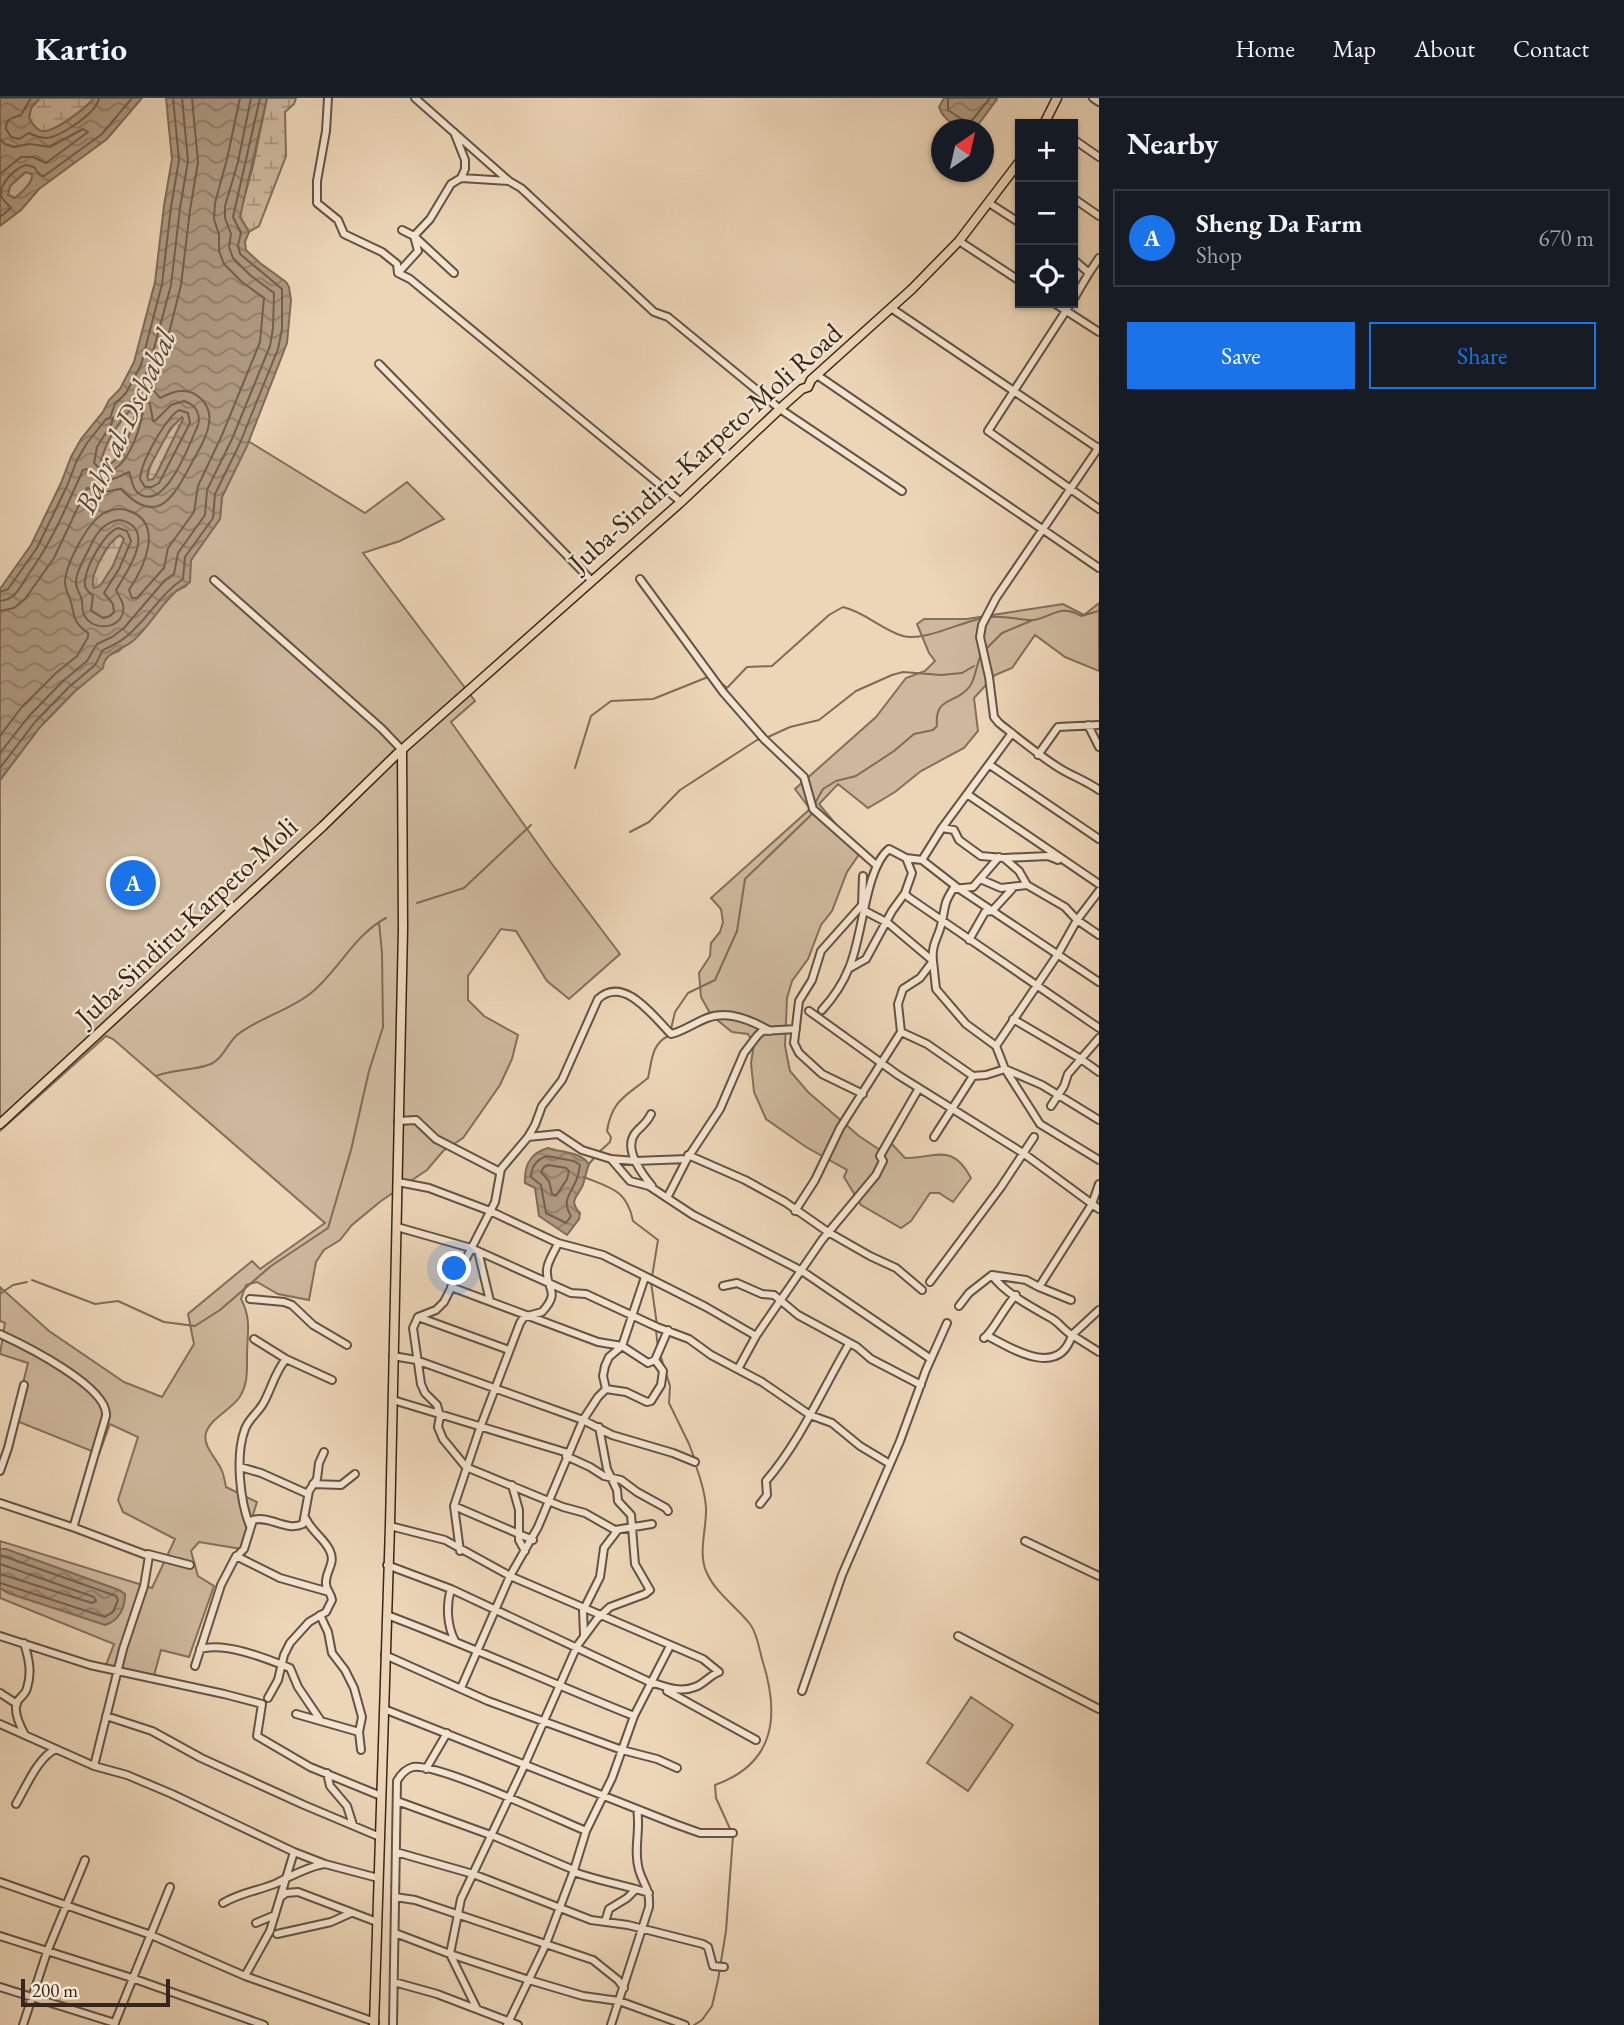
<!DOCTYPE html>
<html lang="en">
<head>
<meta charset="utf-8">
<style>
	body { margin:0; font-family:"EB Garamond",serif; background:#20242c; color:#f1f3f6 }
	.controls { position:absolute; right:21px; top:21px; display:grid; overflow:hidden; border-radius:0px; box-shadow:0 2px 5px #0004 }
	.controls button { width:63px; height:63px; display:grid; place-items:center; padding:0; border:0; border-bottom:2px solid #363941; background:#171b24; color:#f1f3f6; font:35px sans-serif }
	.compass { position:absolute; left:931px; top:21px; width:63px; height:63px; border-radius:50%; background:#171b24; box-shadow:0 2px 5px #0004; rotate:34deg }
	.scale { position:absolute; left:21px; bottom:18px; width:149px; box-sizing:border-box; padding-left:7px; border:4px solid #36271a; border-top:0; font-size:19px; line-height:24px; white-space:nowrap; color:#36271a; -webkit-text-stroke:5px #f3e4d1; paint-order:stroke }
	.you { position:absolute; left:455px; top:1171px; width:24px; height:24px; margin:-18px; border:5px solid #fff; border-radius:50%; background:#1a73e8; box-shadow:0 0 0 10px #1a73e833 }
	.badge { display:grid; place-items:center; width:46px; height:46px; border-radius:50%; background:#1a73e8; color:#fff; font-size:23px; font-weight:700 }
	.pin { position:absolute; translate:-50% -50%; border:4px solid #fff; box-shadow:0 2px 7px #0006 }
	.list { margin:0; padding:0; list-style:none }
	h2 { display:flex; justify-content:space-between; align-items:center; height:91px; margin:0; padding:0 28px; font-size:30px }
	h2 small { font-size:23px; font-weight:400; color:#9ea1a6 }
	.list li { display:grid; grid-template-columns:46px 1fr auto; gap:21px; align-items:center; box-sizing:border-box; height:98px; margin:0 14px 14px; padding:0 14px; border:2px solid #363941; border-radius:0px }
	.list b { display:block; font-size:26px; white-space:nowrap }
	.list p { margin:0; font-size:23px; white-space:nowrap; color:#9ea1a6 }
	.list em { font-size:23px; font-style:normal; color:#9ea1a6 }
	.actions { display:flex; gap:14px; padding:21px 28px }
	.actions a { flex:1; padding:16px 0; border:2px solid #1a73e8; border-radius:0px; text-align:center; font-size:24px; color:#1a73e8 }
	.actions .main { background:#1a73e8; color:#fff }
	.icon { flex:none; width:38px; height:38px; fill:none; stroke:currentColor; stroke-width:2; stroke-linecap:round; stroke-linejoin:round }
	.map { position:relative; flex:none; width:1099px; height:1927px; overflow:hidden }
	header { display:flex; align-items:center; gap:42px; box-sizing:border-box; height:98px; padding:0 35px; background:#171b24; border-bottom:2px solid #363941 }
	header strong { font-size:33px }
	nav { display:flex; gap:38px; margin-inline-start:auto; font-size:24px }
	main { display:flex }
	aside { flex:1; background:#171b24 }
	.map>svg:first-child { display:block }
</style>
</head>
<body>
<header>
<strong>Kartio</strong>
<nav><a>Home</a><a>Map</a><a>About</a><a>Contact</a></nav>
</header>
<main>
<div class="map">
<svg width="1099" height="1927" viewBox="0 0 1099 1927">
	<defs>
		<pattern id="wetland-marsh" width="20" height="14" patternUnits="userSpaceOnUse" patternTransform="scale(1.75)"><rect width="20" height="14" fill="#ceb89d"/><path d="M1 5h8M5 5V1M11 12h8M15 12V8" fill="none" stroke="#a8967f"/></pattern>
		<pattern id="water-waves" width="16" height="10" patternUnits="userSpaceOnUse" patternTransform="scale(1.75)"><rect width="16" height="10" fill="#af9a82"/><path d="M0 5q4-4 8 0t8 0" fill="none" stroke="#8f7e6a"/></pattern>
	</defs>
	<rect width="100%" height="100%" fill="#edd6b8"/>
	<filter id="stains"><feTurbulence type="fractalNoise" baseFrequency=".00286" numOctaves="4"/><feColorMatrix values="0 0 0 0 .2 0 0 0 0 .09 0 0 0 0 .02 0 0 0 .5 -.17"/></filter>
	<radialGradient id="worn" r=".72"><stop offset=".6" stop-color="#630" stop-opacity="0"/><stop offset="1" stop-color="#630" stop-opacity=".3"/></radialGradient>
	<!-- grass -->
	<path fill="#ceb89d" stroke="#82705c" stroke-width="2" d="M248,343L365,415L407,384L444,421L400,443L363,455L475,603L451,624L552,766L620,856L569,901L547,883L516,833L501,831L468,878V902L484,918L518,937L512,961L500,987L463,1040L443,1053L427,1072L381,1103L352,1127L340,1142L324,1152L316,1164L309,1202L278,1196L257,1184L246,1187L241,1201C252,1221 247,1237 247,1258C247,1273 248,1287 239,1300C230,1312 210,1321 206,1335C202,1348 218,1362 222,1373C224,1378 225,1384 226,1389L257,1404L242,1451L199,1444L191,1453L198,1478L214,1488L189,1559L161,1552L153,1581L106,1567L114,1546L0,1500V1443L152,1490L175,1441L123,1414L118,1402L138,1339L110,1326L99,1356L14,1322L28,1265L0,1256L5,1225L0,1223V1189L49,1233L124,1284L162,1299L194,1246L188,1216L252,1163L260,1171L325,1125L113,941L106,938L0,1033V682L40,629L74,594L102,570C104,558 109,557 119,553L176,493L186,488L191,462L220,421L222,399Z
		M1099,505V573L1065,559L1035,537L1012,570L995,577L974,600L978,633L964,650L921,673L895,694L868,710L838,686L819,706L860,755L847,774L832,813L821,827L808,861L792,883L787,900L785,948L790,973L808,994L859,1038L880,1052L889,1043L905,1060C936,1060 952,1044 971,1080L953,1104L939,1095H930L911,1123L901,1130L861,1107L844,1079L847,1072L806,1049L766,1021L754,994L751,965L754,946L748,936L732,934L711,917L701,899L699,875L710,858L711,845L720,834L723,824L721,811L711,800L810,711L795,691L876,619L906,580L925,573L935,563L929,555L917,526L924,521H967L1063,506L1084,517Z
		M971,1599L1013,1627L968,1693L927,1665Z"/>
	<!-- wetland -->
	<path fill="url(#wetland-marsh)" stroke="#82705c" stroke-width="2" d="M40,0H94C86,10 53,36 41,33C35,31 32,25 29,20L31,10Z
		M267,0H296L294,6L285,14L286,58L259,128L249,134L240,119L241,111L253,68Z
		M26,74L32,76C33,85 22,94 15,100L8,97L10,88Z
		M132,310L136,313C132,330 124,361 106,368L101,363C106,343 118,325 132,310Z
		M182,319L183,321L154,381L148,383C145,370 171,327 182,319Z
		M120,437L124,441L113,468L100,489L94,490C88,479 108,443 120,437Z"/>
	<!-- water -->
	<path fill="url(#water-waves)" stroke="#7f6c58" stroke-width="2" fill-rule="evenodd" d="M0,0H40L31,10L29,20C32,25 35,31 41,33C53,36 86,10 94,0H142L107,41L39,91L21,112L0,128ZM25,74L32,76C33,85 22,94 15,100L8,97L10,88Z
		M166,0H267L240,119L249,134L245,144L246,152L260,165L286,184L289,189L291,202L287,245L247,348L222,399L220,421L191,462L190,484C186,488 180,490 176,493C160,508 150,528 133,543C122,552 104,554 103,570L74,594L40,629L0,682V491L31,447L61,385L71,359L81,341L103,314L109,302L120,291L134,264L155,184L164,108L172,61ZM132,310L136,313C132,330 124,362 106,368L101,363C106,343 118,325 132,310ZM182,319L183,321L157,375L153,381L148,382L147,377L149,370L170,331ZM120,437L124,441L113,468L100,488L94,490C88,479 108,443 120,437Z
		M944,0H996L997,1L975,31C960,32 944,24 939,9Z
		M548,1050C562,1055 579,1053 589,1066C586,1073 585,1082 582,1089C576,1100 569,1103 580,1115L579,1121L567,1137L539,1118L535,1090L525,1085C524,1067 530,1055 548,1050Z
		M0,1451H6L119,1492L125,1496C125,1510 119,1523 105,1527L8,1495L0,1490Z"/>
	<g fill="none" stroke-linecap="round" stroke-linejoin="round">
		<!-- shore -->
		<path stroke="#72604e" stroke-width="2" d="M31,0L21,17C13,20 5,20 6,31L11,39L19,41L29,35C35,38 39,40 46,40C60,39 97,15 99,0
			M948,0V12L969,26L990,0
			M0,41L5,46L14,49L30,46L50,49L83,31L88,34L46,65L33,59H21L0,76
			M0,119L11,110C8,106 2,102 1,97C0,84 16,70 26,67L34,69L40,77L44,78L102,36L132,0
			M130,304L139,305L143,313C140,332 126,376 103,374L94,365L97,349L112,325V321Z
			M179,312L188,315L190,325L159,385L152,389H145L140,381C141,364 165,321 179,312Z
			M120,422C158,430 127,474 116,492C118,497 122,502 123,507C127,529 97,535 86,520C80,513 84,506 81,499C79,494 76,491 76,484C76,473 85,459 90,449C96,435 105,423 120,422Z
			M118,430L127,433L131,443L119,471L104,495L113,506L114,514L110,518L103,520L91,513L93,498C89,494 84,491 85,484C85,470 104,435 118,430Z
			M0,494L8,491L37,450L67,388L77,362L87,345L106,321L110,320L115,306L126,295L141,267L162,186L171,109L179,62L173,0
			M0,503C17,502 21,486 30,474C54,440 66,409 83,372L87,371C101,389 113,382 129,374C132,380 131,388 137,394C164,418 190,345 198,327C201,316 196,307 184,303L171,307L156,322L153,323L150,306L138,293L149,269L171,187L180,110L188,63L182,0
			M0,513L14,510L25,501L54,460L87,390L104,394L121,391C155,427 171,404 189,370C196,356 207,341 209,325C212,308 198,292 181,293C173,293 167,297 160,300L152,290L160,271L181,187L190,112L198,64L192,0
			M0,638L21,610L56,575L77,558L88,539V535C73,524 75,520 71,504C69,497 65,492 65,484C66,465 88,424 104,415C112,411 122,410 130,413C165,427 143,471 129,492L132,500H137L164,470L168,450L194,414L198,388L222,337L260,244L264,200L242,184L224,166L219,153V137L214,121L215,105L227,61L240,0
			M0,655L29,618L63,583L87,563L97,546L112,539L124,530L165,482L174,476L178,455L205,417L207,392L232,341L270,248L273,230L274,195L250,177L233,160L229,149L231,136L225,120V108L238,64L251,0
			M0,670L35,624L69,589L95,567L103,552C112,548 119,545 127,538C148,521 160,496 183,481L185,459L213,420L215,396L240,345L278,251L282,231V191L240,156L238,147L241,135L233,119L260,0
			M547,1058L574,1063L580,1067C579,1073 578,1080 575,1085C569,1098 562,1103 571,1118L566,1125L546,1115L541,1087L531,1079C531,1069 537,1061 547,1058Z
			M548,1067L566,1070L569,1073L567,1081L556,1098L552,1096L549,1083L541,1074L544,1069Z
			M0,1457L116,1498L118,1502L113,1514L105,1519L0,1485
			M0,1466L94,1499L96,1503L92,1505L0,1476"/>
		<!-- stream -->
		<path stroke="#7f6c58" stroke-width="2" d="M990,519C1005,517 1023,523 1034,522C1054,518 1060,506 1081,518L1099,513
			M985,552L1002,535L1033,522
			M718,582L727,590L747,569L772,568L829,517L843,509C865,514 882,532 903,538C925,544 962,523 984,520
			M768,639L790,629L819,622L856,593L892,577L903,574L941,577L962,575L974,568
			M575,670L591,618L611,603L653,601L708,579
			M814,707L823,691L836,683L856,678L894,653L914,636L933,632L937,628C934,597 957,607 970,588C976,579 976,567 981,557
			M630,734L649,724L680,692L757,642L763,641
			M417,805L464,790L531,727
			M671,931L675,914L688,895L715,882L737,833L745,781L811,717L813,712
			M156,978C173,971 191,973 208,967C222,963 227,946 237,937C258,920 289,913 311,895C339,872 354,837 386,820
			M598,1055L610,1044L611,1039L607,1033C612,1002 626,998 648,980C652,963 651,947 668,938
			M589,1066L594,1060
			M584,1079C611,1090 627,1092 633,1123L658,1142L652,1179
			M32,1182L95,1206L118,1203L164,1224L195,1228L220,1212L271,1168L328,1130L351,1052L369,973L383,929L382,855L379,824
			M651,1184L657,1227
			M0,1196L13,1187L27,1184
			M656,1232L658,1251
			M660,1256L670,1288L669,1305L689,1346L695,1362
			M696,1368C701,1382 705,1394 706,1409C707,1429 698,1454 706,1473C715,1495 736,1508 750,1526C757,1535 759,1550 762,1561C780,1617 776,1665 715,1687L716,1700L731,1733
			M694,1927L702,1922L712,1908L718,1882L726,1833L733,1738"/>
		<defs>
			<path id="minor" d="M328,0L326,33L317,83V105L338,122L344,136L382,154L397,166L398,175L410,181L681,404
				M415,0L509,83L521,90L654,214L668,219L780,311L902,393
				M1093,0L1099,4
				M1073,41L1099,59
				M461,80L509,83
				M1073,100L1099,118
				M989,105L1020,125
				M402,132L414,138L454,175
				M959,143L1020,183
				M1073,161L1089,175L1073,202
				M398,175L418,153L414,138L430,121L451,86L461,80L465,71V62L454,34
				M1089,175L1099,160
				M1054,205L1099,234
				M1071,205L988,333L1099,411
				M891,210L1098,350
				M379,266L592,483
				M817,277L1099,470
				M1099,349L996,500L982,527L980,539L989,579L994,619L999,625C1018,640 1036,655 1056,668C1071,678 1085,682 1099,692
				M640,481L723,594L764,641L804,679L813,711L876,767
				M214,482L382,631L402,652
				M1088,627L1099,649
				M1038,657L1058,629L1099,627
				M990,667L1099,741
				M967,696L1099,786
				M942,730L1012,635
				M906,760L912,775L905,795L908,799L1099,930
				M1004,760L1048,758L1058,762
				M922,762L958,790L1099,884
				M863,778L862,807L821,853L812,882L799,903L794,945L799,955L822,976L863,996
				M980,781L1001,790L1027,787
				M865,813L888,825L933,863L936,891L966,926L996,948L1005,971L1042,987L1099,1022
				M969,842L985,814L992,813L1013,790
				M850,870L866,861L892,813L905,795
				M822,912C833,900 843,885 849,870C863,839 865,770 889,751L906,760L922,762L942,730L954,732L959,742L981,758L1004,760L1019,773L1027,787L1065,809L1077,822L1099,837
				M809,913L898,977L1023,1055L1099,1111
				M1013,921L1081,961L1099,974
				M901,934L927,946L973,978L986,977L1005,971L1040,1026L1099,1062
				M996,948L1058,856L1077,822L1099,793
				M1051,1008L1064,988L1068,976L1099,940
				M651,1016C646,1027 638,1030 634,1037C624,1053 643,1077 652,1088
				M398,1023L416,1022L436,1041L500,1074
				M528,1039L558,1036L582,1052L611,1061L630,1083L649,1088L693,1117L802,1173L931,1261
				M934,1039L973,978
				M688,1057L745,1082L785,1104L828,1134L870,1158L896,1170L922,1192
				M611,1061L635,1063L687,1061
				M398,1084L429,1090L490,1113L558,1145L603,1157L706,1209L756,1238
				M667,1100L687,1061L720,1011L744,955L757,938L762,933L796,931
				M795,1113L815,1082L840,1030L901,934L898,906L903,891L920,880L933,863C931,845 939,840 942,823C946,807 943,807 953,791L973,789L999,759
				M397,1129L471,1150L571,1195L586,1196L657,1229L689,1241L711,1257L762,1284L810,1317L832,1325L860,1348L890,1366
				M478,1153L490,1203
				M992,1177C1003,1194 1033,1210 1051,1220C1059,1224 1064,1233 1072,1237L1099,1212
				M930,1184L1001,1089L1034,1039
				M723,1188L737,1185L762,1196L774,1197L798,1217L857,1249L871,1261L921,1287
				M451,1189L598,1244L622,1248L648,1265L655,1262L668,1232
				M250,1201L284,1204L292,1207L313,1227L347,1247
				M1071,1202L1039,1189L1092,1106L1099,1086
				M959,1208L969,1195L992,1177L1026,1182L1039,1189
				M418,1219L509,1252
				M0,1236C24,1247 109,1289 106,1318L74,1427L75,1430L149,1458L144,1488L123,1551L94,1668
				M988,1238C1014,1252 1059,1280 1072,1237L1099,1254
				M984,1240C993,1234 1004,1209 1016,1197
				M254,1241L286,1261L332,1282
				M393,1258L416,1262L583,1322L598,1299L606,1291L603,1278L605,1268L609,1259L622,1248L645,1179
				M738,1271L756,1238L822,1142L876,1077L883,1063L880,1058L919,990
				M606,1291L626,1294L647,1304L651,1303L661,1287L663,1273L655,1262
				M393,1302L568,1355
				M566,1358L590,1369L604,1378L621,1382L637,1394L666,1410L668,1413
				M240,1369L261,1375L308,1396
				M0,1373L8,1350L24,1287
				M313,1386L341,1387L355,1376
				M512,1387L519,1412V1442L525,1453
				M0,1405L75,1430
				M760,1406L767,1397L766,1383C801,1342 822,1292 849,1246
				M454,1408L533,1442
				M652,1426L615,1432L585,1415L563,1409L466,1369L443,1341L438,1329L440,1318L437,1307L425,1295L421,1286L413,1230L418,1219L436,1212L444,1204L495,1104L501,1071L528,1039L535,1027L542,1008L562,982L598,901C624,877 653,918 671,936C684,933 694,925 707,920C728,912 751,922 770,933
				M250,1428C240,1404 235,1357 245,1331C249,1320 259,1314 264,1304C272,1289 275,1274 286,1261
				M390,1428L445,1442L510,1478L703,1561L719,1574C710,1577 704,1586 695,1589C680,1595 666,1589 651,1584
				M1025,1443L1099,1478
				M460,1453L454,1408L480,1330L520,1225L524,1219L542,1214C562,1192 545,1191 547,1172C547,1164 555,1153 558,1145
				M148,1456L190,1467
				M236,1458L280,1480L329,1494
				M387,1467L451,1491L654,1586
				M451,1491C446,1507 447,1528 455,1543
				M320,1517L328,1534L332,1555L345,1572L354,1590L362,1619L359,1634L361,1652
				M387,1517C470,1548 551,1585 634,1618
				M584,1537L583,1513L600,1479L604,1450L617,1433
				M0,1538L90,1567L224,1596L262,1606L257,1638L310,1669L381,1698
				M958,1538L1099,1611
				M24,1545C29,1561 32,1575 27,1590C26,1596 20,1599 17,1604C13,1614 20,1628 25,1637
				M200,1551C226,1544 265,1560 290,1570L298,1589L321,1623
				M385,1557L488,1603L622,1652L657,1661L677,1670
				M195,1568L221,1487L235,1460L244,1451L253,1422C270,1417 286,1434 303,1426L309,1393L317,1381L319,1365L324,1354
				M461,1590L510,1478L538,1429L583,1322L612,1337L673,1355L695,1364
				M667,1593L756,1642
				M802,1593L842,1477L900,1343L926,1272L947,1225
				M0,1595L17,1606
				M268,1600L278,1582L284,1557L290,1545L309,1524L326,1514L332,1502C331,1495 326,1492 326,1486C325,1473 336,1466 330,1453C325,1441 313,1435 306,1421
				M384,1611L675,1726L700,1735H733
				M296,1616L359,1634
				M106,1618L152,1633L201,1660L304,1707L380,1739
				M0,1626L94,1668L127,1677L172,1696L294,1754L325,1766L378,1780
				M426,1671L447,1635
				M327,1675L330,1688L347,1708L353,1727
				M397,1703L496,1739L574,1772
				M16,1706C26,1689 38,1659 56,1651
				M396,1754L473,1776L591,1822L628,1827L703,1846L708,1849L713,1868L724,1869
				M574,1774C599,1783 624,1787 649,1795
				M0,1784L151,1837L245,1878L375,1924
				M282,1798L286,1795L298,1794L377,1824
				M395,1799L415,1802L593,1862L618,1882L624,1890
				M223,1805C242,1794 258,1793 277,1785C288,1779 313,1767 325,1766
				M605,1824L609,1811L627,1800L636,1791
				M256,1825L275,1817
				M395,1835L450,1856L529,1882L583,1898L619,1903L685,1927
				M277,1836L331,1824L351,1815
				M0,1838L132,1880L264,1927
				M245,1878L270,1833L294,1754
				M394,1884L437,1896L518,1927
				M0,1889L115,1925
				M477,1911L450,1856L461,1801L525,1666L577,1548L597,1521L610,1509L645,1496L650,1492L635,1466L631,1417L618,1403L617,1392L607,1371L599,1329
				M23,1927L47,1854L85,1762
				M114,1927L170,1789
				M393,1927L397,1683C401,1676 405,1671 413,1669C438,1665 555,1720 586,1733
				M507,1927L546,1846L574,1772L586,1733L612,1680L634,1618L670,1548
				M611,1927L649,1809C650,1789 644,1789 639,1772C633,1751 641,1732 637,1711"/>
			<path id="major" d="M1044,26L1057,0
				M0,1026L323,728L397,656L681,404L785,306L802,291L808,289L811,282L912,191L959,143L1020,63
				M374,1927L390,1428L403,831L402,652"/>
		</defs>
		<!-- minor casing -->
		<use href="#minor" stroke="#645342" stroke-width="10"/>
		<!-- major casing -->
		<use href="#major" stroke="#36271a" stroke-width="11"/>
		<!-- minor -->
		<use href="#minor" stroke="#f3e4d1" stroke-width="6"/>
		<!-- major -->
		<use href="#major" stroke="#edd6b8" stroke-width="8"/>
	</g>
	<g text-anchor="middle" dominant-baseline="central" stroke-width="5" stroke-linejoin="round" paint-order="stroke">
		<!-- street labels -->
		<g font-size="28" fill="#36271a" stroke="#f3e4d1">
			<text transform="translate(705 349) rotate(-42)">Juba-Sindiru-Karpeto-Moli Road</text>
			<text transform="translate(186 823) rotate(-43)">Juba-Sindiru-Karpeto-Moli</text>
		</g>
		<!-- water labels -->
		<g font-size="30" font-style="italic" fill="#5a4a39" stroke="#f3e4d1">
			<text transform="translate(125 323) rotate(-65)">Bahr al-Dschabal</text>
		</g>
	</g>
	<rect width="100%" height="100%" filter="url(#stains)"/>
	<rect width="100%" height="100%" fill="url(#worn)"/>
</svg>
<div class="controls">
<button>+</button>
<button>−</button>
<button><svg class="icon" aria-label="locate" viewBox="0 0 24 24"><circle cx="12" cy="12" r="6"/><path d="M12 2v4M12 18v4M2 12h4M18 12h4"/></svg></button>
</div>
<svg class="compass" viewBox="-18 -18 36 36"><path d="M0-13l5 13h-10z" fill="#e53935"/><path d="M0 13l5-13h-10z" fill="#9ea1a6"/></svg>
<div class="scale">200 m</div>
<div class="you"></div>
<div class="pin badge" style="left:133px;top:785px">A</div>
</div>
<aside>
<h2>Nearby<small></small></h2>
<ul class="list">
<li><span class="badge">A</span><div><b>Sheng Da Farm</b><p>Shop</p></div><em>670 m</em></li>
</ul>
<div class="actions"><a class="main">Save</a><a>Share</a></div>
</aside>
</main>
</body>
</html>
